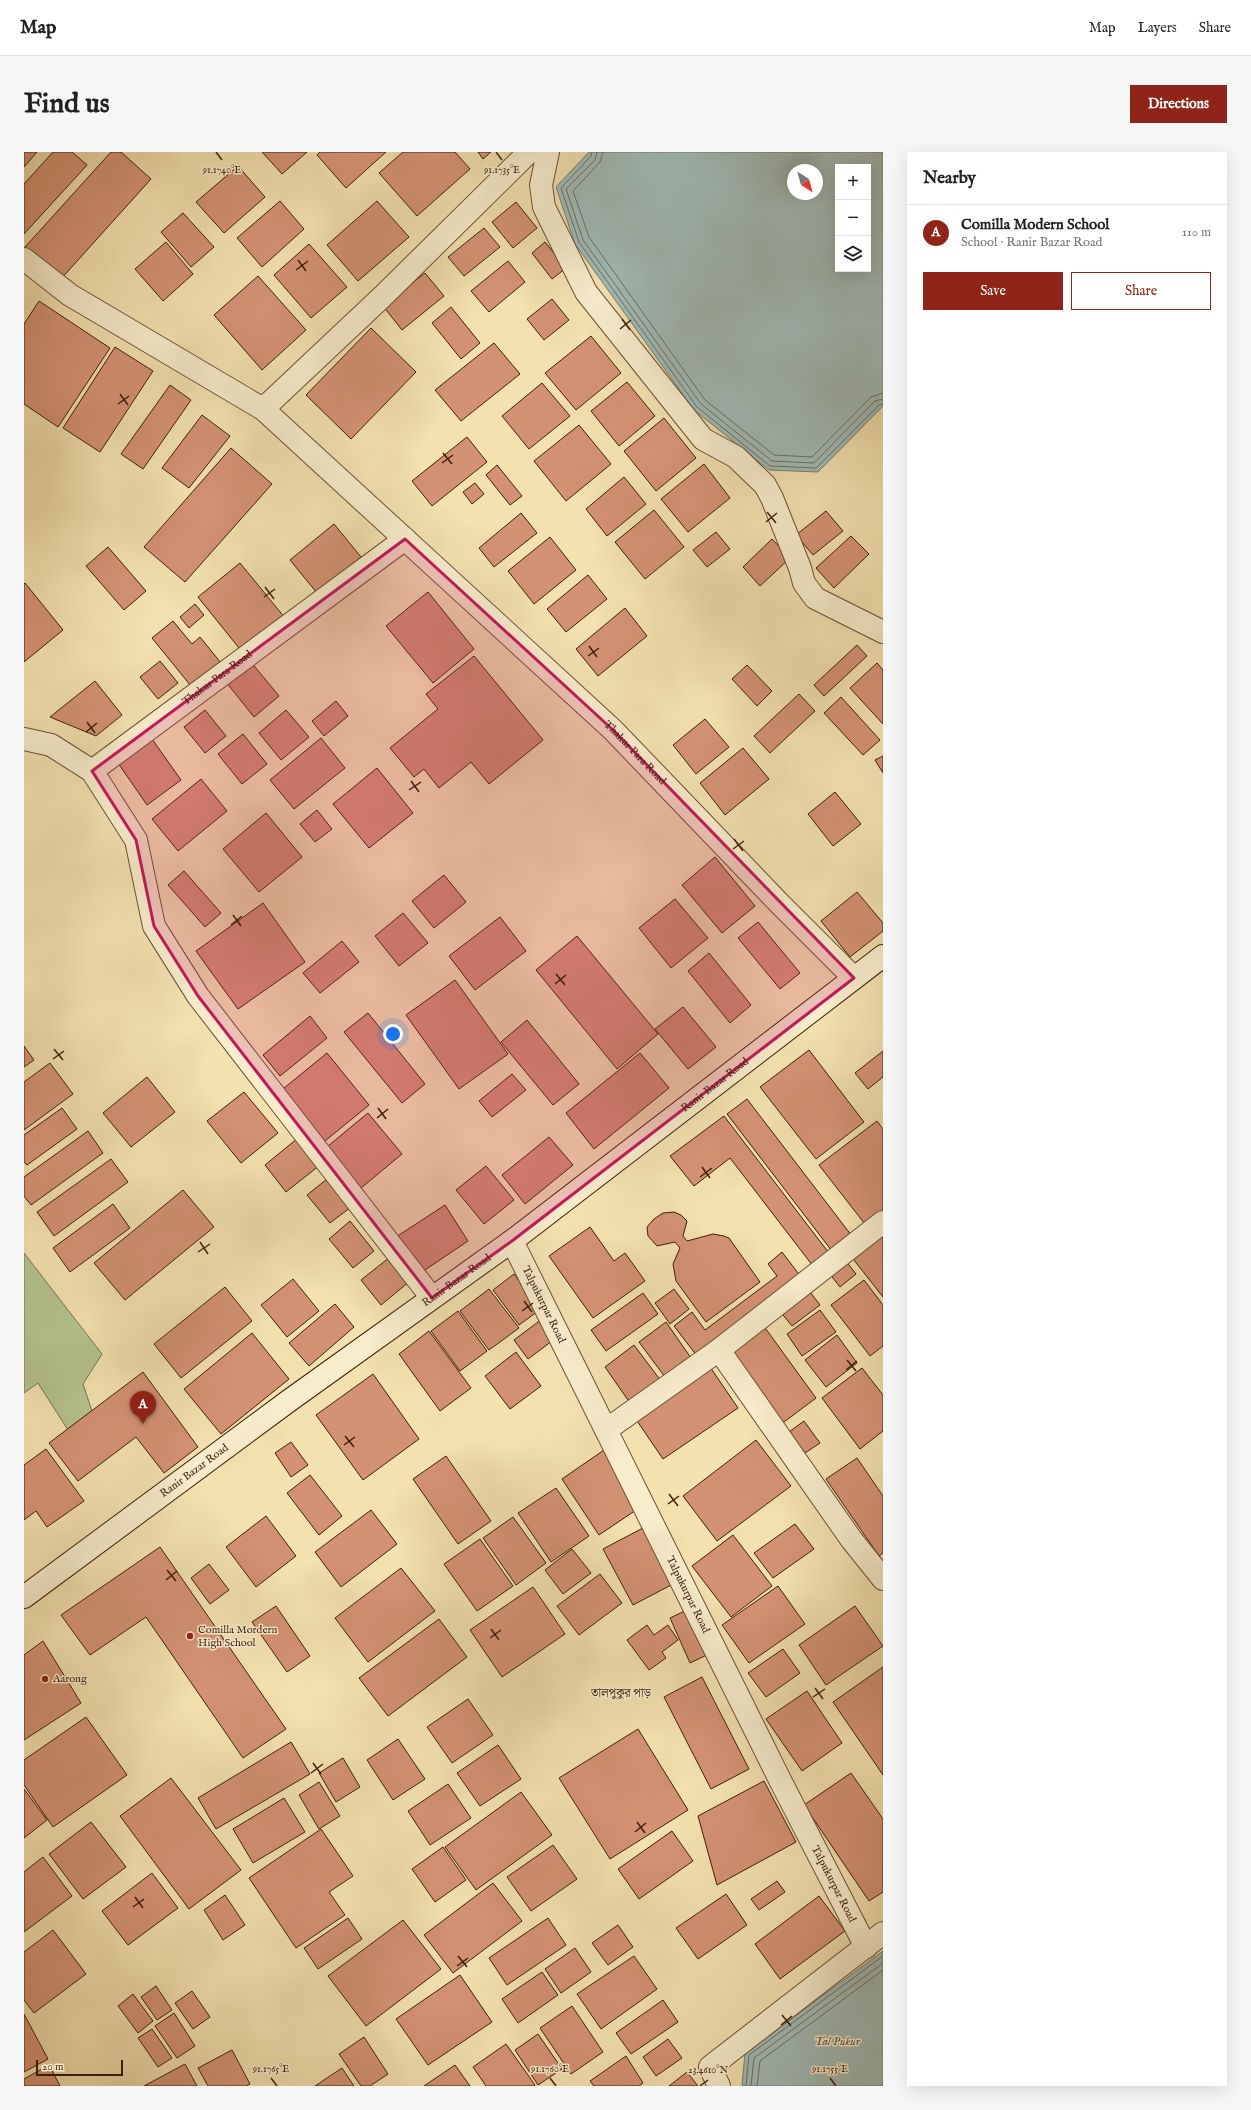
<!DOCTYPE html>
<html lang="en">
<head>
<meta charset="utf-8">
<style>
	body { margin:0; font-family:"IM FELL English","Noto Serif Bengali",serif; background:#f6f6f6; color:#222 }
	.controls { position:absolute; right:12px; top:12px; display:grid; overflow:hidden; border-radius:0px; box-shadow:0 4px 16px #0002 }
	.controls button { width:36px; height:36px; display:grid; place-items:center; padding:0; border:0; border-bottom:1px solid #e0e0e0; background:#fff; color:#222; font:20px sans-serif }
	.compass { position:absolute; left:763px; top:12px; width:36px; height:36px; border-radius:50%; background:#fff; box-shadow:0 4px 16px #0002; rotate:143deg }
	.scale { position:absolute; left:12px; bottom:10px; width:87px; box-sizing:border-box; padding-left:4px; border:2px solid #3e1f0b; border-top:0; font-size:11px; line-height:14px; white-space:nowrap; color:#3e1f0b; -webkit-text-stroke:3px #f7eccc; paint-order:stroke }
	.you { position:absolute; left:369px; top:882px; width:14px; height:14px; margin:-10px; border:3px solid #fff; border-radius:50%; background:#1a73e8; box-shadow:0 0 0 6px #1a73e833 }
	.badge { display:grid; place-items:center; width:26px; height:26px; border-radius:50%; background:#8f2418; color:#fff; font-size:13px; font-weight:700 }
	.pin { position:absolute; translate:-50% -33px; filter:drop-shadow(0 1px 2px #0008) }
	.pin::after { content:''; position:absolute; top:21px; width:14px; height:12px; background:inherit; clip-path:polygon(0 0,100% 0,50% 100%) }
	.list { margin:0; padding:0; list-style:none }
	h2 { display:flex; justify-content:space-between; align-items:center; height:52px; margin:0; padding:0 16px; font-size:17px }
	h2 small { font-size:13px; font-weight:400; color:#767676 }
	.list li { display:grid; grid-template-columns:26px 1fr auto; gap:12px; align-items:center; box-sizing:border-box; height:56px; padding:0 16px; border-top:1px solid #e0e0e0 }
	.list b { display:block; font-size:15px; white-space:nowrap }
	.list p { margin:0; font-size:13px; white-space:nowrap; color:#767676 }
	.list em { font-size:13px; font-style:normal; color:#767676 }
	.actions { display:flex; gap:8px; padding:12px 16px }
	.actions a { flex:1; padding:9px 0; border:1px solid #8f2418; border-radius:0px; text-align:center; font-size:14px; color:#8f2418 }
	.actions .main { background:#8f2418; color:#fff }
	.icon { flex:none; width:22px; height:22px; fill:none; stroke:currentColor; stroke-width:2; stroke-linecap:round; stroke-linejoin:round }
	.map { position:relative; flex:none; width:859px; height:1934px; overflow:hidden; border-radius:0px }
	header { display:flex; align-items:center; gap:24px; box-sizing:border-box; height:56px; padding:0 20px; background:#fff; border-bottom:1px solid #e0e0e0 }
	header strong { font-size:19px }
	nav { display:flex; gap:22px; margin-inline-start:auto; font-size:14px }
	.intro { display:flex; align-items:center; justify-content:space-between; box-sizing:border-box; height:96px; padding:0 24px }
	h1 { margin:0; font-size:28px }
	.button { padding:10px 18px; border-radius:0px; background:#8f2418; color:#fff; font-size:14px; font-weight:700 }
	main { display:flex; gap:24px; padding:0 24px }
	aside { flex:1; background:#fff; border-radius:0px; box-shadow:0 4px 16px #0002 }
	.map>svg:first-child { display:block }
</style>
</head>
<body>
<header>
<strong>Map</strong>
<nav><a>Map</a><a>Layers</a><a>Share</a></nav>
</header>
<div class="intro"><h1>Find us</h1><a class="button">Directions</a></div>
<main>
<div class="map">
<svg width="859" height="1934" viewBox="0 0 859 1934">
	<rect width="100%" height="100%" fill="#f3e1b0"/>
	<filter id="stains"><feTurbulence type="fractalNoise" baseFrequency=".005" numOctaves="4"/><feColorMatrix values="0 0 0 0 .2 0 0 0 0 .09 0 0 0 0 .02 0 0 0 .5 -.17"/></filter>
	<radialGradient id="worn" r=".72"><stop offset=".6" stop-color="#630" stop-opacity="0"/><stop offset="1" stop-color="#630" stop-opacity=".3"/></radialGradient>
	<!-- green -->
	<path fill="#b5c490" stroke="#7a724e" d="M0,1101L78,1202L59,1232L69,1262L44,1278L14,1231L0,1241Z"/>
	<!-- water -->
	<path fill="#a0bbb7" stroke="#797d72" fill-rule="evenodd" d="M565,0H859V254L794,320L745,318L670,258L551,92L532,35ZM814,15H844V117H814ZM769,18H793V42H769Z
		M859,1799V1934H718L721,1901Z"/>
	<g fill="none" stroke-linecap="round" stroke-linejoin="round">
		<!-- shore -->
		<path stroke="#6f6d61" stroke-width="1" d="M568,0L567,4L537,36L555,90L673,255L746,314L792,316L855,253L859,252
			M573,0L571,8L542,37L559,88L677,252L748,309L790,311L851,249L859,247
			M579,0L576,10L549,39L565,85L681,248L750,303L788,305L847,245L859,241
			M722,1934L725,1903L859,1804
			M727,1934L730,1906L859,1811
			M733,1934L736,1909L859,1818"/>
	</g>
	<!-- building -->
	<path fill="#d49274" stroke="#3e1f0b" d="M0,0H13L0,15Z
		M29,0H48L63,13L0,82V32Z
		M87,0H97L127,27L36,128L1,95Z
		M238,0H283L258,22Z
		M296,0H362L322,36L293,3Z
		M379,0H431L446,17L393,64L355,21Z
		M454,0H467L459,7Z
		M214,14L241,45L200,81L172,50Z
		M256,49L280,77L238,115L213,86Z
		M353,49L385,85L334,129L303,93Z
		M492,50L513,76L489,96L468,70Z
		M159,61L190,95L167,115L137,80Z
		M460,76L476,95L440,124L424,105Z
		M142,90L169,122L139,149L111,117Z
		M521,90L542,116L528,127L508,101Z
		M285,92L323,135L287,166L250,123Z
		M484,109L501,130L465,160L447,139Z
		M401,121L420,144L378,178L359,154Z
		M234,124L282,178L238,218L190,163Z
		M528,147L545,168L520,188L503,167Z
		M15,149L86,196L34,275L0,252V172Z
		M427,155L456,191L437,207L408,171Z
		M347,176L392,220L327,287L282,243Z
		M567,184L597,221L552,258L521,221Z
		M470,191L496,222L437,269L411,238Z
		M91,195L129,219L76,300L39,276Z
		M603,230L631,264L595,294L567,259Z
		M518,231L546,264L505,297L478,264Z
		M146,233L167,248L119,317L97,302Z
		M178,263L206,284L165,336L138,316Z
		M640,266L672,306L632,339L600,299Z
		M555,273L587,312L542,349L510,309Z
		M443,285L463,310L408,354L388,329Z
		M207,296L248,332L161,430L120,395Z
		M680,312L706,346L664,380L637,347Z
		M473,313L498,344L486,353L462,323Z
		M600,325L622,352L583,384L562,357Z
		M451,331L460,342L448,352L439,340Z
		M630,358L660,395L621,427L591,390Z
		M802,359L819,379L789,403L772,383Z
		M497,361L513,381L470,415L455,396Z
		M310,372L337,405L293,441L266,408Z
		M692,380L706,397L683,415L669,398Z
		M827,384L845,402L810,436L792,416Z
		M526,385L552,418L510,452L484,419Z
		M748,387L766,406L736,434L719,415Z
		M84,395L122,439L100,458L62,414Z
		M216,411L261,466L219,501L174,445Z
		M564,423L583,447L542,480L523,457Z
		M1,431L39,478L0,510V432Z
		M404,440L450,497L409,531L362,474Z
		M171,452L180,463L165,476L156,465Z
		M601,456L623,484L574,524L552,497Z
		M149,469L168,492L176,485L197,511L167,534L128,486Z
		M833,493L843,504L800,544L790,533Z
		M450,504L519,588L465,632L447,610L415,636L400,617L390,625L366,596L414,557L402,542Z
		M136,509L154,531L134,547L116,525Z
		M226,509L255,544L230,565L202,530Z
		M853,511L859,518V572L826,536Z
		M723,513L748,539L733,554L708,527Z
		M71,529L98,563L72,584L26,565Z
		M775,542L791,559L746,601L730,584Z
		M817,545L856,588L839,603L800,561Z
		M312,549L324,564L300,584L288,569Z
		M181,558L202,584L181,601L160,575Z
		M262,558L285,585L257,608L235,581Z
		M681,567L705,595L672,622L649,593Z
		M219,582L243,612L218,632L194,602Z
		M297,586L321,616L270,657L246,628Z
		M128,587L157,628L123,653L94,611Z
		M719,596L745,627L701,663L676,631Z
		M859,604V621L851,608Z
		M353,616L389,661L345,696L309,652Z
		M177,627L203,659L154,699L128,667Z
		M811,640L837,672L809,694L784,662Z
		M293,658L308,677L291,690L276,672Z
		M242,661L278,705L235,740L199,697Z
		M691,705L731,754L698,781L658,733Z
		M160,719L197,761L181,775L144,733Z
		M420,723L442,750L410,776L388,749Z
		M833,740L859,771V779L826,805L797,769Z
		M651,747L684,786L647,816L615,776Z
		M239,751L281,810L214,857L172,799Z
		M379,761L404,791L375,814L351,784Z
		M476,765L502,799L451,838L425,804Z
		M734,770L776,821L756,837L714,786Z
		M553,784L634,882L593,917L512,818Z
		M318,789L335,810L296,841L279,821Z
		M685,801L727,853L706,871L664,819Z
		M431,828L484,902L435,937L382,863Z
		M659,855L692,895L664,917L631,877Z
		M344,861L401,932L378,951L320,880Z
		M286,864L303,886L256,924L239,903Z
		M503,868L555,932L529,953L477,890Z
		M0,894L10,908L0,915Z
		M785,898L840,970L792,1007L736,935Z
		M859,899V925L844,937L831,921Z
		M303,901L345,953L296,993L254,941Z
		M616,901L645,936L570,997L542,961Z
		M26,911L49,942L0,978V930Z
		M488,922L502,938L468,965L455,949Z
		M123,925L151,960L107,995L79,961Z
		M220,940L254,981L217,1011L183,969Z
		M723,947L831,1088L811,1103L703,962Z
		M38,956L53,977L3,1013L0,1010V983Z
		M344,961L378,1002L337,1036L304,994Z
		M700,964L808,1105L792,1118L706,1006L670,1034L646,1004Z
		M853,969L859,977V1065L844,1076L795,1013Z
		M64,979L79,1001L7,1053L0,1044V1025Z
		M525,985L549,1013L501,1052L478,1023Z
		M274,986L296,1013L262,1040L241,1013Z
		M87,1007L104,1030L30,1084L13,1060Z
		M462,1014L490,1048L460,1072L432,1038Z
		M308,1023L331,1052L306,1071L283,1043Z
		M159,1038L190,1075L101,1148L70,1111Z
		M89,1052L106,1076L46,1120L29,1096Z
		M421,1053L444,1089L395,1122L372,1085Z
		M650,1060L657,1063L663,1069L659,1084L663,1089L689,1082L700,1084L705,1086L736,1130L682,1170L652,1129L649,1112L656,1096L651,1090L633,1094L624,1084L623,1075L630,1067L639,1061Z
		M326,1069L350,1099L329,1116L305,1087Z
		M566,1075L590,1109L601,1101L621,1129L569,1166L525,1104Z
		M859,1078V1145L826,1103Z
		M758,1100L777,1125L673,1204L650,1174L668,1160L681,1178L753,1124L744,1112Z
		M366,1105L386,1129L357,1153L337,1128Z
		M822,1109L832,1122L816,1135L805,1121Z
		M490,1122L517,1157L495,1173L469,1138Z
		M269,1127L295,1159L263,1185L237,1153Z
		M840,1128L859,1153V1194L846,1204L807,1153Z
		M201,1135L228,1169L157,1226L130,1192Z
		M783,1136L796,1153L768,1174L755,1158Z
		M465,1137L495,1176L465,1198L436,1159Z
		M650,1137L665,1157L646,1172L631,1151Z
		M619,1141L634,1162L582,1199L567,1178Z
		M311,1152L330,1175L285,1214L265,1191Z
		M796,1158L812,1180L778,1204L763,1182Z
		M434,1159L463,1199L436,1219L407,1179Z
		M518,1167L532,1186L504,1207L490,1188Z
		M642,1170L667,1206L641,1225L615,1190Z
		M739,1173L792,1246L756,1273L702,1200Z
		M405,1179L447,1236L416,1259L375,1202Z
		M228,1181L265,1227L197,1282L160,1237Z
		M813,1183L833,1211L802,1235L781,1208Z
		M610,1193L637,1229L606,1251L581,1215Z
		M492,1200L517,1234L486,1257L461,1224Z
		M684,1212L714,1256L639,1307L609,1263Z
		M838,1216L859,1243V1279L836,1297L798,1246Z
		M119,1220L174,1295L140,1321L112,1285L54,1329L25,1291Z
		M349,1222L395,1287L339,1328L292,1263Z
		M780,1269L796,1291L781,1301L765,1280Z
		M732,1288L767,1334L693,1389L659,1344Z
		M267,1290L284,1313L267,1325L251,1301Z
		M22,1297L60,1349L23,1375L12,1359L0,1368V1313Z
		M580,1298L618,1354L575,1383L538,1327Z
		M422,1304L467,1369L434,1392L389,1327Z
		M833,1306L859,1344V1401L855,1404L802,1327Z
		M286,1323L318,1364L295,1383L263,1341Z
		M532,1336L565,1384L527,1410L494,1361Z
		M347,1358L373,1392L317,1435L291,1400Z
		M242,1364L272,1404L232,1435L202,1395Z
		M489,1365L522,1411L492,1433L459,1386Z
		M771,1372L790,1397L749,1426L730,1401Z
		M619,1376L649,1432L609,1453L579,1397Z
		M709,1383L748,1434L707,1465L668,1414Z
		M456,1387L489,1434L453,1459L420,1412Z
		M136,1395L262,1577L219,1606L122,1465L66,1503L37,1463Z
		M548,1397L567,1421L539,1442L521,1418Z
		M185,1412L205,1438L186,1452L167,1426Z
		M377,1416L411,1459L344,1510L311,1466Z
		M576,1422L598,1451L555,1483L533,1454Z
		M754,1434L781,1472L725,1511L698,1473Z
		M509,1435L541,1482L478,1525L446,1478Z
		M252,1454L286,1504L263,1520L228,1470Z
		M831,1454L859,1494L802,1533L775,1493Z
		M667,1456L687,1501L666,1511L646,1466Z
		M415,1467L443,1505L364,1564L335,1526Z
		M623,1473L630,1483L644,1473L654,1488L638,1500L642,1506L625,1518L603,1488Z
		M19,1489L57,1551L0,1588V1503Z
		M759,1497L776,1521L742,1545L724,1521Z
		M859,1515V1623L809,1550Z
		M678,1525L725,1617L687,1637L640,1545Z
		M783,1539L818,1591L778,1619L742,1567Z
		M444,1547L469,1583L428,1611L403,1575Z
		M62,1565L103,1623L29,1675L0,1633V1608Z
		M614,1577L664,1658L586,1707L535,1626Z
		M374,1587L401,1627L369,1648L343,1608Z
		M267,1590L286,1622L192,1677L174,1646Z
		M474,1593L497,1627L456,1654L433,1621Z
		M319,1606L336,1635L312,1650L295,1621Z
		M827,1621L859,1667V1740L845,1749L780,1653Z
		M147,1626L217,1718L165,1757L96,1664Z
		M740,1629L772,1690L693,1733L674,1664Z
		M295,1630L316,1664L295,1677L275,1643Z
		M424,1632L447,1666L406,1693L384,1659Z
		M0,1637L23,1668L0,1686Z
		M497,1640L528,1683L452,1738L421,1695Z
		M260,1646L281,1680L229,1711L209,1677Z
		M67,1670L102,1715L59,1747L25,1702Z
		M297,1677L329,1724L305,1740L321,1763L272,1796L225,1726Z
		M648,1679L669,1709L615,1747L594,1717Z
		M529,1693L553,1727L507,1759L483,1725Z
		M419,1695L442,1728L411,1750L388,1717Z
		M19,1705L48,1744L0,1780V1720Z
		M128,1721L154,1756L104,1793L78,1759Z
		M753,1729L761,1740L735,1758L727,1747Z
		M469,1731L498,1769L429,1821L400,1783Z
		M702,1742L723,1773L674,1807L652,1776Z
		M201,1743L221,1773L199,1788L180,1758Z
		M795,1744L821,1779L756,1827L731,1792Z
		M324,1766L338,1787L294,1817L280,1796Z
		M524,1766L542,1793L483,1833L465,1806Z
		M379,1768L417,1817L342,1874L304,1824Z
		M594,1773L609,1795L584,1813L568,1791Z
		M29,1778L62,1822L10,1861L0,1848V1800Z
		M551,1796L567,1820L537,1841L521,1817Z
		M610,1804L633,1837L577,1877L553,1842Z
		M518,1820L534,1843L494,1871L478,1847Z
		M436,1823L468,1870L404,1913L372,1867Z
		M132,1834L148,1858L133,1868L117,1845Z
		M168,1839L186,1865L169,1877L151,1851Z
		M109,1842L129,1869L114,1881L94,1854Z
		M639,1848L654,1870L607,1902L592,1881Z
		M548,1854L579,1900L547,1922L516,1876Z
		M150,1861L171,1894L153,1906L131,1874Z
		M0,1862L24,1907L0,1920Z
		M128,1877L148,1906L134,1915L114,1886Z
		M514,1882L538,1917L514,1933L491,1898Z
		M340,1885L364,1922L346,1934H337L315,1902Z
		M644,1887L658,1906L632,1924L619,1905Z
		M482,1892L511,1933L510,1934H462L449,1915Z
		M208,1898L226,1932L222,1934H184L174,1916Z
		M602,1904L619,1931L615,1934H570L566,1929Z
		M161,1912L173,1934H120Z
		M25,1913L36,1934H0V1927Z
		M431,1913L446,1934H400Z
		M318,1916L330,1934H291Z
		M663,1920L674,1934H645Z"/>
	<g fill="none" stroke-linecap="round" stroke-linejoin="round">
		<defs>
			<g id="minor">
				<path d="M524,0L517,33L520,55L562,140L679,287L712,305L741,333L748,346L776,416L780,431L791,446L859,480"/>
				<path id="s1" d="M0,107L46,143L239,257L589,578L755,751L830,826"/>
				<path d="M239,257L359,144L505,0"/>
				<path d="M0,587L27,593L68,619L112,688L130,774L174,844L408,1146"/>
				<path id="s2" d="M68,619L381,387"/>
				<path id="s3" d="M488,1089L756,1628L842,1795"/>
				<path d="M695,1198L827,1387L859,1427"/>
				<path d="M582,1278L695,1198L859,1070"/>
				<path d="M695,1934L686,1915L859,1781"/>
			</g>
			<g id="secondary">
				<path id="s4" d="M0,1445L266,1248L488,1089L859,804"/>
			</g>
		</defs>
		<!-- minor casing -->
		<use href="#minor" stroke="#6b5034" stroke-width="24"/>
		<!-- secondary casing -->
		<use href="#secondary" stroke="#3e1f0b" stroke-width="24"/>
		<!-- minor -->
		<use href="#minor" stroke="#f7eccc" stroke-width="22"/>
		<!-- secondary -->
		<use href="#secondary" stroke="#f7eccc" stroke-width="22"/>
	</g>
	<!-- marked area -->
	<path fill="#c2185b" fill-opacity="0.2" stroke="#c2185b" stroke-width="3" stroke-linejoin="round" d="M381,387L589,578L830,826L488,1089L408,1146L174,844L130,774L112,688L68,619Z"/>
	<!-- ticks -->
	<path fill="none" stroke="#3e1f0b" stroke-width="1.5" d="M192,0L198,8M472,0L478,8M274,108L282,119M272,118L284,109M598,167L606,178M596,177L607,168M96,242L104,253M94,252L105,244M419,301L428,312M418,311L429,303M743,360L752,371M742,370L753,361M241,435L250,447M240,445L251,437M565,494L573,505M564,504L575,496M63,570L71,581M62,580L73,571M387,629L395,640M385,638L397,630M710,687L719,699M709,697L720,689M209,763L217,774M207,773L218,764M532,822L541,833M531,832L542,823M30,897L39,908M29,907L40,899M354,956L362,967M353,966L364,957M678,1015L686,1026M676,1025L688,1016M176,1090L184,1102M174,1100L186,1092M500,1149L508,1160M498,1159L509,1151M823,1208L832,1219M822,1218L833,1209M321,1284L330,1295M320,1293L331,1285M645,1342L654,1354M644,1352L655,1344M143,1418L152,1429M142,1428L153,1419M467,1477L475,1488M466,1486L477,1478M791,1536L799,1547M789,1545L801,1537M289,1611L297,1622M287,1621L299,1612M613,1670L621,1681M611,1680L622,1671M111,1745L119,1756M109,1755L120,1747M434,1804L443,1815M433,1814L444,1806M758,1863L767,1874M757,1873L768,1864M247,1926L253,1934M526,1926L532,1934M806,1926L812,1934M676,1934L684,1928"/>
	<!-- markers -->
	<g fill="#8f2418" stroke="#f7eccc" stroke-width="1.5">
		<circle cx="166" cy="1484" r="4"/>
		<circle cx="21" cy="1527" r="4"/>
	</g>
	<g text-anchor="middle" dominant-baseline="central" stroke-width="3" stroke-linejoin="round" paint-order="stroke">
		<!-- street labels -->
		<g font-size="11" fill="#3e1f0b" stroke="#f7eccc">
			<text stroke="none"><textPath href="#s2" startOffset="156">Thakur Para Road</textPath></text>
			<text stroke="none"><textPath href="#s1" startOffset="789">Thakur Para Road</textPath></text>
			<text stroke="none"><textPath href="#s4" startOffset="860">Ranir Bazar Road</textPath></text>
			<text stroke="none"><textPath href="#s4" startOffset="536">Ranir Bazar Road</textPath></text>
			<text stroke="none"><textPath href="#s3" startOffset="71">Talpukurpar Road</textPath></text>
			<text stroke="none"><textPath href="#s4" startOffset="212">Ranir Bazar Road</textPath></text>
			<text stroke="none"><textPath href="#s3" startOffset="395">Talpukurpar Road</textPath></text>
			<text stroke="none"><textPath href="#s3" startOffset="719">Talpukurpar Road</textPath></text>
		</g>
		<!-- poi labels -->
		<g font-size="11" fill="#3e1f0b" stroke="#f7eccc" text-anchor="start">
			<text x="174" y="1478">Comilla Mordern<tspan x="174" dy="13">High School</tspan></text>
			<text x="29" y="1527">Aarong</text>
		</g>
		<!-- neighbourhood labels -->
		<g font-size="12" fill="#3e1f0b" stroke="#f7eccc">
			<text x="597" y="1541">তালপুকুর পাড়</text>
		</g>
		<!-- water labels -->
		<g font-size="12" font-style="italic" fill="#5b4e3f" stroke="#f7eccc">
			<text x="813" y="1889">Tal Pukur</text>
		</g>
	</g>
	<g font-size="10" text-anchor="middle" fill="#3e1f0b" stroke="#f7eccc" stroke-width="3" stroke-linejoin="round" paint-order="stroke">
		<text x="198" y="21">91.1740°E</text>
		<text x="478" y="21">91.1735°E</text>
		<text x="247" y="1920">91.1765°E</text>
		<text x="526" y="1920">91.1760°E</text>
		<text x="806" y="1920">91.1755°E</text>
		<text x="684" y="1921">23.4610°N</text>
	</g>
	<rect width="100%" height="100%" filter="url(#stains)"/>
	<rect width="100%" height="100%" fill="url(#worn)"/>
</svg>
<div class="controls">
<button>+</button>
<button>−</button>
<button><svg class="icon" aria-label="layers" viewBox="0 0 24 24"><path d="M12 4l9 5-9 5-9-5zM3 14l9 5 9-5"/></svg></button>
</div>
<svg class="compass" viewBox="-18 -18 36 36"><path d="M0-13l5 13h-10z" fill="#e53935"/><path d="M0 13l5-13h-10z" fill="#767676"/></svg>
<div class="scale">20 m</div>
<div class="you"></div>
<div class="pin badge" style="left:119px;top:1272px">A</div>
</div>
<aside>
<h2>Nearby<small></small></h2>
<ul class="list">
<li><span class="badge">A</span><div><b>Comilla Modern School</b><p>School · Ranir Bazar Road</p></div><em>110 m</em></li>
</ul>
<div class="actions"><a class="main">Save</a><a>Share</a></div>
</aside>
</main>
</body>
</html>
